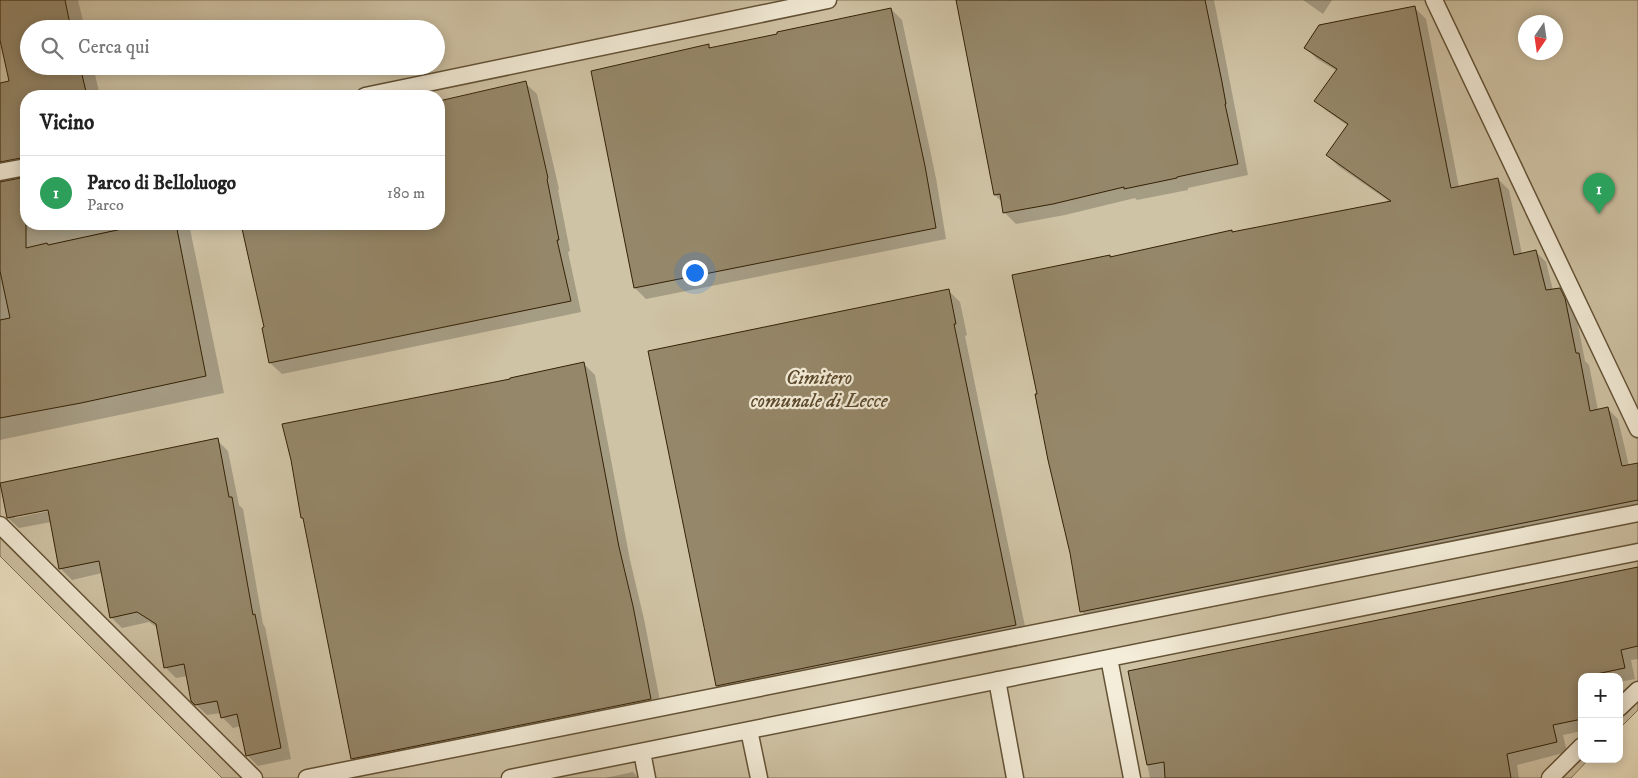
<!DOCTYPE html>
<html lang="it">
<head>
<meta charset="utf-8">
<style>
	body { margin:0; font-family:"IM FELL DW Pica",serif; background:#f2f2f2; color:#222 }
	.controls { position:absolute; right:15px; bottom:15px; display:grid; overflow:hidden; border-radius:10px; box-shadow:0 2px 12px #0003 }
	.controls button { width:45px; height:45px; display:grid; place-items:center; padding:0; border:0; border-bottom:1px solid #e0e0e0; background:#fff; color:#222; font:25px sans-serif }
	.compass { position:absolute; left:1518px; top:15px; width:45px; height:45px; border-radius:50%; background:#fff; box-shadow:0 2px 12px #0003; rotate:193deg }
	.you { position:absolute; left:694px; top:272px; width:18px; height:18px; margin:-12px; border:4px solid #fff; border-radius:50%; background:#1a73e8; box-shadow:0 0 0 8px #1a73e833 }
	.badge { display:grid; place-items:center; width:32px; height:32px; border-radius:50%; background:#8f2418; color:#fff; font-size:16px; font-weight:700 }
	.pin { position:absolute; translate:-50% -41px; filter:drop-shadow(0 1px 2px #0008) }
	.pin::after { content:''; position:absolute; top:26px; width:18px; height:15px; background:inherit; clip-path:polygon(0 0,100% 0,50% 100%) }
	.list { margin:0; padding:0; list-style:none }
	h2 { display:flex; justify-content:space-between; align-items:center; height:65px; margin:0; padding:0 20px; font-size:21px }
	h2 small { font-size:16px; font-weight:400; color:#767676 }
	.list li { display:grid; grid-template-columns:32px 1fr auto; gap:15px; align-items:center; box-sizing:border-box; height:75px; padding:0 20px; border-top:1px solid #e0e0e0 }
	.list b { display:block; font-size:19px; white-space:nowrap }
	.list p { margin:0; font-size:16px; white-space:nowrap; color:#767676 }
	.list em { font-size:16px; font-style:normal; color:#767676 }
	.icon { flex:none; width:28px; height:28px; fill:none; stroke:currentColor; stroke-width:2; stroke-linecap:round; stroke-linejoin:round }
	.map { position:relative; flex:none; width:1638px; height:778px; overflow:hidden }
	.search { position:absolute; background:#fff; box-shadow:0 2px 12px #0003; left:20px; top:20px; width:425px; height:55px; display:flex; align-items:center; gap:12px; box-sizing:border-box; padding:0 18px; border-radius:28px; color:#767676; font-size:19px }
	.panel { position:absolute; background:#fff; box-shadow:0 2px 12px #0003; left:20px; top:90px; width:425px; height:140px; border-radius:20px }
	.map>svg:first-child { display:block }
</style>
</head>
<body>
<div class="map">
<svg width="1638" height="778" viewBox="0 0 1638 778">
	<rect width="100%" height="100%" fill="#eee4c5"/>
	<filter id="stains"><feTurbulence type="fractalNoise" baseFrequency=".004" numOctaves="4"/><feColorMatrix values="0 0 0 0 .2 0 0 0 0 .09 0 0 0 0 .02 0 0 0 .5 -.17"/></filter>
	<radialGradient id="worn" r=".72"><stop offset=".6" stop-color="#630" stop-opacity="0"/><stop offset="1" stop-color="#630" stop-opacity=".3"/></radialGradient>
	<!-- green -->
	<path fill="#cfc3a5" stroke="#827256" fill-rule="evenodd" d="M0,0H1638V710L1619,729V677H1582V759H1589L1571,778H222L0,556ZM1526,22H1556V52H1526ZM29,29H436V66H29ZM26,96H439V224H26Z"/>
	<!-- shadow -->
	<path fill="#0003" fill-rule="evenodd" d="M0,0H78L85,29H29V66H93L100,96H26V224H189L224,393L0,440V85L11,82L0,34Z
		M957,0H1214L1248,175L1188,188V190L1137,200L1135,198L1065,215L1016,224L1005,213L1002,202L995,195Z
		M1303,0H1332L1323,14Z
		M1415,8L1426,19L1459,187L1498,179L1509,190L1522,254L1535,251L1546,262L1553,290L1559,289L1570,300L1575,310L1585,361L1589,365L1598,410L1607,408L1618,419L1629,466L1638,465V512L1092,622L1081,611L1110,258L1390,202L1338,166L1327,155L1348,126L1327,111L1316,101L1337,71L1317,59L1306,48Z
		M891,9L902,20L936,178L946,239L646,299L635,288L592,71L708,45L712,49Z
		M525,83L537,94L559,189L558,190L570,251L568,252L581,312L282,374L270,363L265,328L242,224H439V102Z
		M948,290L960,302L967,335L965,336L1027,636L728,697L717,686Z
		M583,363L595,375L630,560L644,619L662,711L363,770L352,758L305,520L302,518Z
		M217,440L228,451L239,505L243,509L263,624L265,627L291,759L258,766L247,755L241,726L233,728L222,717L221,713L207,715L192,701L188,676L176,678L165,667L158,628L149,622L122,628L111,617L102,573L72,580L61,569L51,522L19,528L8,518ZM54,508V510L15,518V515Z
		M1638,568V659L1631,660L1635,679L1619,682V677H1582V731L1563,735L1567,752L1517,765L1519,778H1150L1129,672Z
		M633,772L638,778H605Z"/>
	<!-- building -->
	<path fill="#958769" stroke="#352206" d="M0,0H65L71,29H29V66H80L87,96H26V157L0,162V83L9,81L0,40Z
		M956,0H1205L1222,82L1226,104H1225L1238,164L1177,177V178L1124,189V187L1053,204L1003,213L1000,194L994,195Z
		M1415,6L1451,188L1498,178L1514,255L1536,250L1546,290L1560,288L1565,298L1576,353H1579L1590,411L1608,407L1622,466L1638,463V500L1080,612L1070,553L1048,460L1035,394H1037L1012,275L1110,255V257L1232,230V232L1391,201L1326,155L1348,124L1314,101L1337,69L1304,48L1319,25Z
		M891,8L925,166L936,228L634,288L591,71L709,44V48L777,34V32Z
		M526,81L548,178L547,179L559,240H557L571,301L269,363L262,328L264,327L241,224H439V101Z
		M26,177V248L47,243L48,245L145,224H176L206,376L81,403L0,418V320L10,318L0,271V182Z
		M949,289L956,324H954L1016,625L716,686L648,351Z
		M584,362L619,547L633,606L651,699L351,759L303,518H301L291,460L282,424L510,379V378Z
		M218,438L229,497H232L253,615L255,614L281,748L246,756L237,714L221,718L217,701L195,705L191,701L184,664L164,668L156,624L137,612L110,618L99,561L59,569L48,510L7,518L0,483Z
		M1638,567V646L1621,650L1625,668L1582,677V719L1553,725L1557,742L1507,754L1511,778H1165L1164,762L1147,765L1128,671Z"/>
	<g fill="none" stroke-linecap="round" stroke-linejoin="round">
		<defs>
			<path id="lane" d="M1434,0L1638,429
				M365,96L828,0
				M0,172L26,167
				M0,525L254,778
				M1109,658L1132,778
				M997,680L1015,778
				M1619,708L1638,690
				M749,730L759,778
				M642,752L647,778
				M307,778L1638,513
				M510,778L1638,552
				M1550,778L1582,746"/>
		</defs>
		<!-- lane casing -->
		<use href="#lane" stroke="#635236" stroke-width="19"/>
		<!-- lane -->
		<use href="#lane" stroke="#f4edd9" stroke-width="16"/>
	</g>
	<g text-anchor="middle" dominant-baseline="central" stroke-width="4.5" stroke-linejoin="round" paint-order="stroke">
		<!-- park labels -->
		<g font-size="20" font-style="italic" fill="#5c4a2e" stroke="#f4edd9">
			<text x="819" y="378">Cimitero<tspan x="819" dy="23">comunale di Lecce</tspan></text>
		</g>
	</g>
	<rect width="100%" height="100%" filter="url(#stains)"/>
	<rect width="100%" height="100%" fill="url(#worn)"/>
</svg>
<div class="controls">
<button>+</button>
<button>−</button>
</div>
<svg class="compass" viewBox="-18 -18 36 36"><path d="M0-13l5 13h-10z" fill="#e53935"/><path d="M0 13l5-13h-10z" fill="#767676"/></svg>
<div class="you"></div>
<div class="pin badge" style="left:1599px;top:214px;background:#2e9e5b">1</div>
<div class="search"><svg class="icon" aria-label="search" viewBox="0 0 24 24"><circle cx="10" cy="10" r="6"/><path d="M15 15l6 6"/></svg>Cerca qui</div>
<section class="panel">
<h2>Vicino<small></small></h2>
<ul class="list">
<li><span class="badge" style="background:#2e9e5b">1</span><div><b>Parco di Belloluogo</b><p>Parco</p></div><em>180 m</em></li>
</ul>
</section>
</div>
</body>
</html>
